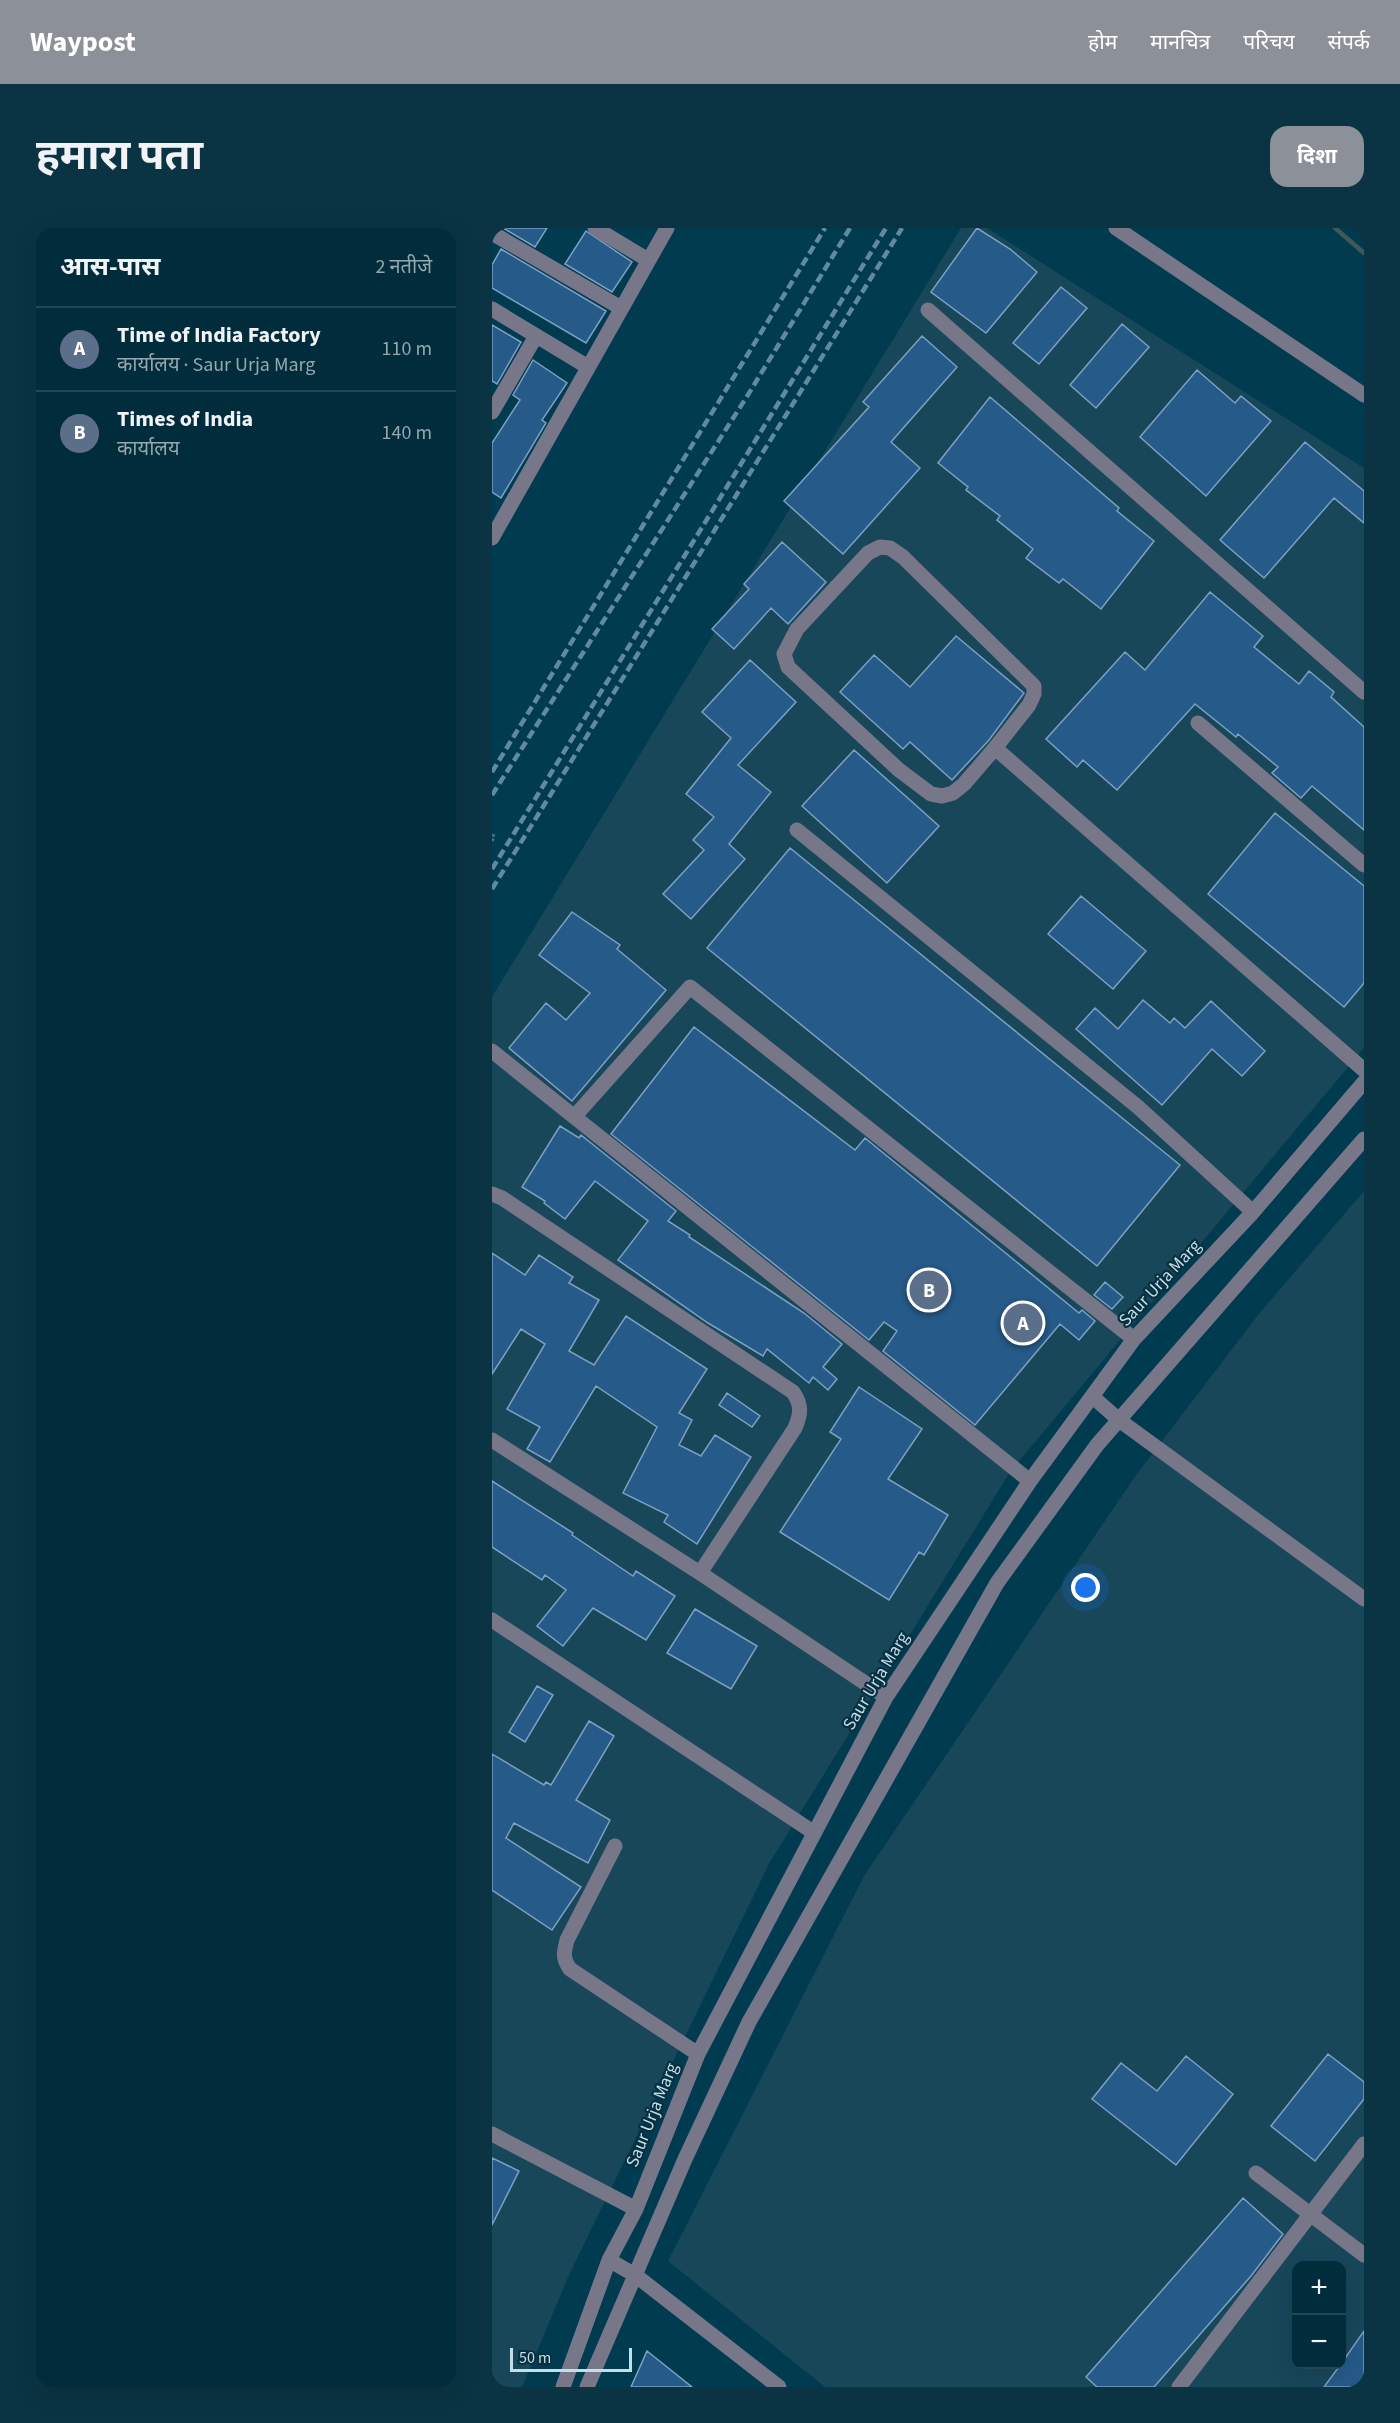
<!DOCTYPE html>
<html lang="hi">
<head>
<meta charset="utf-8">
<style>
	body { margin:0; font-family:"Source Sans 3","Noto Sans Devanagari",sans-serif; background:#0a3443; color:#f1f3f6 }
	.controls { position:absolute; right:18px; bottom:18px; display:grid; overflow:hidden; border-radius:12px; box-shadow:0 6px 24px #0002 }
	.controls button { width:54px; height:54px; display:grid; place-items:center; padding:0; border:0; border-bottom:2px solid #224856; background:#002c3c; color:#f1f3f6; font:30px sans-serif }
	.scale { position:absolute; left:18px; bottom:15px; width:122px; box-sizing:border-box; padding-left:6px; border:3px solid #c4deea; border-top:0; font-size:16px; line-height:21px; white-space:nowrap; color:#c4deea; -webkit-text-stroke:4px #073040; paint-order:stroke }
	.you { position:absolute; left:594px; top:1360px; width:21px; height:21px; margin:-15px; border:4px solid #fff; border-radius:50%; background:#1a73e8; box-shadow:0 0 0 9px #1a73e833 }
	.badge { display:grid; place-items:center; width:39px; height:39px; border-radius:50%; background:#8c9099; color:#fff; font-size:20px; font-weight:700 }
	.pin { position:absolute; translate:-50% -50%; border:3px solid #fff; box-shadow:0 2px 6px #0006 }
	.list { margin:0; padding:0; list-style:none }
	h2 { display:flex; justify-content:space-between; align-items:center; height:78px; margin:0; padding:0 24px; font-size:26px }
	h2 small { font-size:20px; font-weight:400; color:#95a7af }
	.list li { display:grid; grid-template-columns:39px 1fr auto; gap:18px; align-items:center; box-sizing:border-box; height:84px; padding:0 24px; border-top:2px solid #224856 }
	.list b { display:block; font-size:22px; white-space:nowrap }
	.list p { margin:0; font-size:20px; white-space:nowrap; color:#95a7af }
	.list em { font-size:20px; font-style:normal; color:#95a7af }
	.map { position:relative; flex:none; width:872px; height:2159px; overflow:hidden; border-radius:18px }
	header { display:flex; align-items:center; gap:36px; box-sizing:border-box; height:84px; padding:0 30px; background:#8c9099; color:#fff }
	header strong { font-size:28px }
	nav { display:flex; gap:33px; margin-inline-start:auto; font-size:21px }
	.intro { display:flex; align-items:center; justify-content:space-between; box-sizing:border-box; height:144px; padding:0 36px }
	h1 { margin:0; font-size:42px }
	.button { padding:15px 27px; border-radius:18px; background:#8c9099; color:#fff; font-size:21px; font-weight:700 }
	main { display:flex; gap:36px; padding:0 36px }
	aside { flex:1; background:#002c3c; border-radius:18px; box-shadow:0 6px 24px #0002 }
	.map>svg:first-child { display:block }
</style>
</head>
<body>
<header>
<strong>Waypost</strong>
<nav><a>होम</a><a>मानचित्र</a><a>परिचय</a><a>संपर्क</a></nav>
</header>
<div class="intro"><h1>हमारा पता</h1><a class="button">दिशा</a></div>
<main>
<aside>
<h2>आस-पास<small>2 नतीजे</small></h2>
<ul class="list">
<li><span class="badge" style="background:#5c6f8a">A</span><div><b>Time of India Factory</b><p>कार्यालय · Saur Urja Marg</p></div><em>110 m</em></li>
<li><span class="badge" style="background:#5c6f8a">B</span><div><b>Times of India</b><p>कार्यालय</p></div><em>140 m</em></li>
</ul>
</aside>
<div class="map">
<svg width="872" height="2159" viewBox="0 0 872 2159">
	<rect width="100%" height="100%" fill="#003b50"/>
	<!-- built -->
	<path fill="#18475a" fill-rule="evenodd" d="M469,0H495L872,240V820L518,1244L278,1634L77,2047L30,2159H0V769Z
		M872,963V2159H333L176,2033L372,1648L644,1247L766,1087ZM804,2038H850V2136H804Z"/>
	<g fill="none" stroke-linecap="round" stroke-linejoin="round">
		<!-- stream -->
		<path stroke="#405856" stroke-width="4.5" d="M843,0L872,25"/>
	</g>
	<!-- building -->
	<path fill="#265a89" stroke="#7da0c3" stroke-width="1.5" d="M11,0H55L43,19Z
		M485,0L518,21L545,44L494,105L439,64Z
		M94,3L140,34L120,64L73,36Z
		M9,21L114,83L94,115L0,60V37Z
		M569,59L595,80L547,136L521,115Z
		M630,96L657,119L604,180L578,157Z
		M0,97L29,114L5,156L0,153Z
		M430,108L465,139L399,214L428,240L351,326L292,273L377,179L371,174Z
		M41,132L75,155L50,192L54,195L9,270L0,264V215L28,172L21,167Z
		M705,142L743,175L749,168L779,193L714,268L648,209Z
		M498,169L627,280L625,283L662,313L609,381L571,351L567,355L534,330L541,321L505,292L508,288L474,262L476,259L446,235Z
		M813,214L872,263V295L842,270L772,350L728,312Z
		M290,314L334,354L296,396L279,380L242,421L220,401L257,361L252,356Z
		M718,364L771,408L762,419L807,456L817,443L842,464L839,469L872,499V602L820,558L809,570L780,545L786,539L746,506L744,509L703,476L625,562L591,532L585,539L554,511L633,424L653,442Z
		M464,408L532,465L497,512L460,552L418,514L411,521L348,464L382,427L418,459Z
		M258,432L304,474L246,537L279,564L237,616L253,631L199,691L171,666L212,622L201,612L222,589L194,566L239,510L210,484Z
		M362,522L447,598L395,655L310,578Z
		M783,585L872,658V755L852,779L716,666Z
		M298,620L688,937L605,1038L215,720Z
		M589,668L654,723L621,761L556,706Z
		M80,684L128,717L125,721L174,762L80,873L17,820L54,775L74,792L98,765L47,727Z
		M651,772L678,795L682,790L693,800L719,773L773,823L750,848L720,821L670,877L584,801L603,780L626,801Z
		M202,799L363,922L373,910L587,1085L590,1082L603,1093L587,1112L568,1096L483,1197L391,1123L405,1103L392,1094L377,1112L119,906Z
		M68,898L87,910L89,907L184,983L176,993L198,1007L197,1009L312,1085L350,1116L331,1139L345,1151L336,1162L321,1149L317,1155L275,1121L271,1128L216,1095L126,1032L156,993L103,953L73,991L52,975L53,973L30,959Z
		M0,1025L33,1047L47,1027L81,1049L77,1055L107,1072L77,1123L102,1137L134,1088L215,1141L187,1185L200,1192L187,1217L209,1228L223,1207L259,1229L205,1316L172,1294L176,1287L131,1265L165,1199L104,1158L58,1234L35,1221L48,1199L15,1181L53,1116L29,1101L0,1146Z
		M613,1054L631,1069L620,1081L602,1067Z
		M367,1159L430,1201L396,1251L456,1287L432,1327L427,1324L397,1372L288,1304L349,1211L338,1204Z
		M235,1165L268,1188L260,1199L227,1177Z
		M0,1253L81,1305L80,1307L141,1348L144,1343L183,1368L154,1412L101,1380L71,1418L45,1398L74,1362L53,1347L50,1352L0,1319Z
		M203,1381L265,1418L239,1461L175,1425Z
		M45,1458L61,1467L33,1514L17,1504Z
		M97,1493L122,1508L84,1572L118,1592L96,1635L22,1595L14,1610L89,1659L60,1702L0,1662V1526L52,1557L54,1554L59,1557Z
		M836,1826L872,1854V1871L823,1933L779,1898Z
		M694,1828L741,1866L684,1937L600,1871L629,1835L665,1863Z
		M0,1930L27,1943L0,1997Z
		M751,1970L791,2006L759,2048L662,2159H605L594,2149Z
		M872,2103V2159H832L849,2136Z
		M155,2123L200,2159H139Z"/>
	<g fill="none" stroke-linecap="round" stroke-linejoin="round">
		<!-- path -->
		<path stroke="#427284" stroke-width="3" stroke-dasharray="3 3" stroke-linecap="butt" d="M0,607L3,608L0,613"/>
		<!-- minor -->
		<path stroke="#78778a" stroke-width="15" d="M103,0L156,32
			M624,0L872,167
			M0,5L129,80
			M0,81L96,139
			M436,82L872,464
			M0,184L44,108
			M0,310L175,0
			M388,319L398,320L411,329L542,458V466L537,477L503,520L472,556L461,565L450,568L439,566L407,542L296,439L292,426L305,401L376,325Z
			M706,495L872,637
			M503,520L872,842
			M305,602L646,879L761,984
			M0,823L538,1253
			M82,889L198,759L642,1111
			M0,966L10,970L301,1164C310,1177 309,1186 303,1200L208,1345
			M601,1169L627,1192L872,1371
			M0,1212L208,1345L394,1469
			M0,1392L321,1604
			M123,1618L75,1712C72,1724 70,1730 78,1741L206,1826
			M0,1906L144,1981
			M764,1945L872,2027
			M117,2032L143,2047L287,2159
			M71,2159L117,2032L144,1981L206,1826L394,1469L538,1253L642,1111L761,984L872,854
			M95,2159L193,1931L257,1794L505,1355L605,1217L872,911
			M687,2159L872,1916"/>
		<!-- rail -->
		<path stroke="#618b9c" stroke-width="4.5" stroke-dasharray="9 4.5" stroke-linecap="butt" d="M0,544L333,0
			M0,567L254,170L358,0
			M0,641L394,0
			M0,661L410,0"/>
	</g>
	<g text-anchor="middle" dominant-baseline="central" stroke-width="4.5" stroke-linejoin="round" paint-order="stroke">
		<!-- street labels -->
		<g font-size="18" fill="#c4deea" stroke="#073040">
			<text transform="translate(668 1055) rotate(-47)">Saur Urja Marg</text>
			<text transform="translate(384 1453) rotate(-59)">Saur Urja Marg</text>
			<text transform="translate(160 1887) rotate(-68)">Saur Urja Marg</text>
		</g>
	</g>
</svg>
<div class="controls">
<button>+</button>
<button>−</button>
</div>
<div class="scale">50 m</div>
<div class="you"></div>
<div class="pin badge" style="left:531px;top:1095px;background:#5c6f8a">A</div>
<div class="pin badge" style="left:437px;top:1062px;background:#5c6f8a">B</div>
</div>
</main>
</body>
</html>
